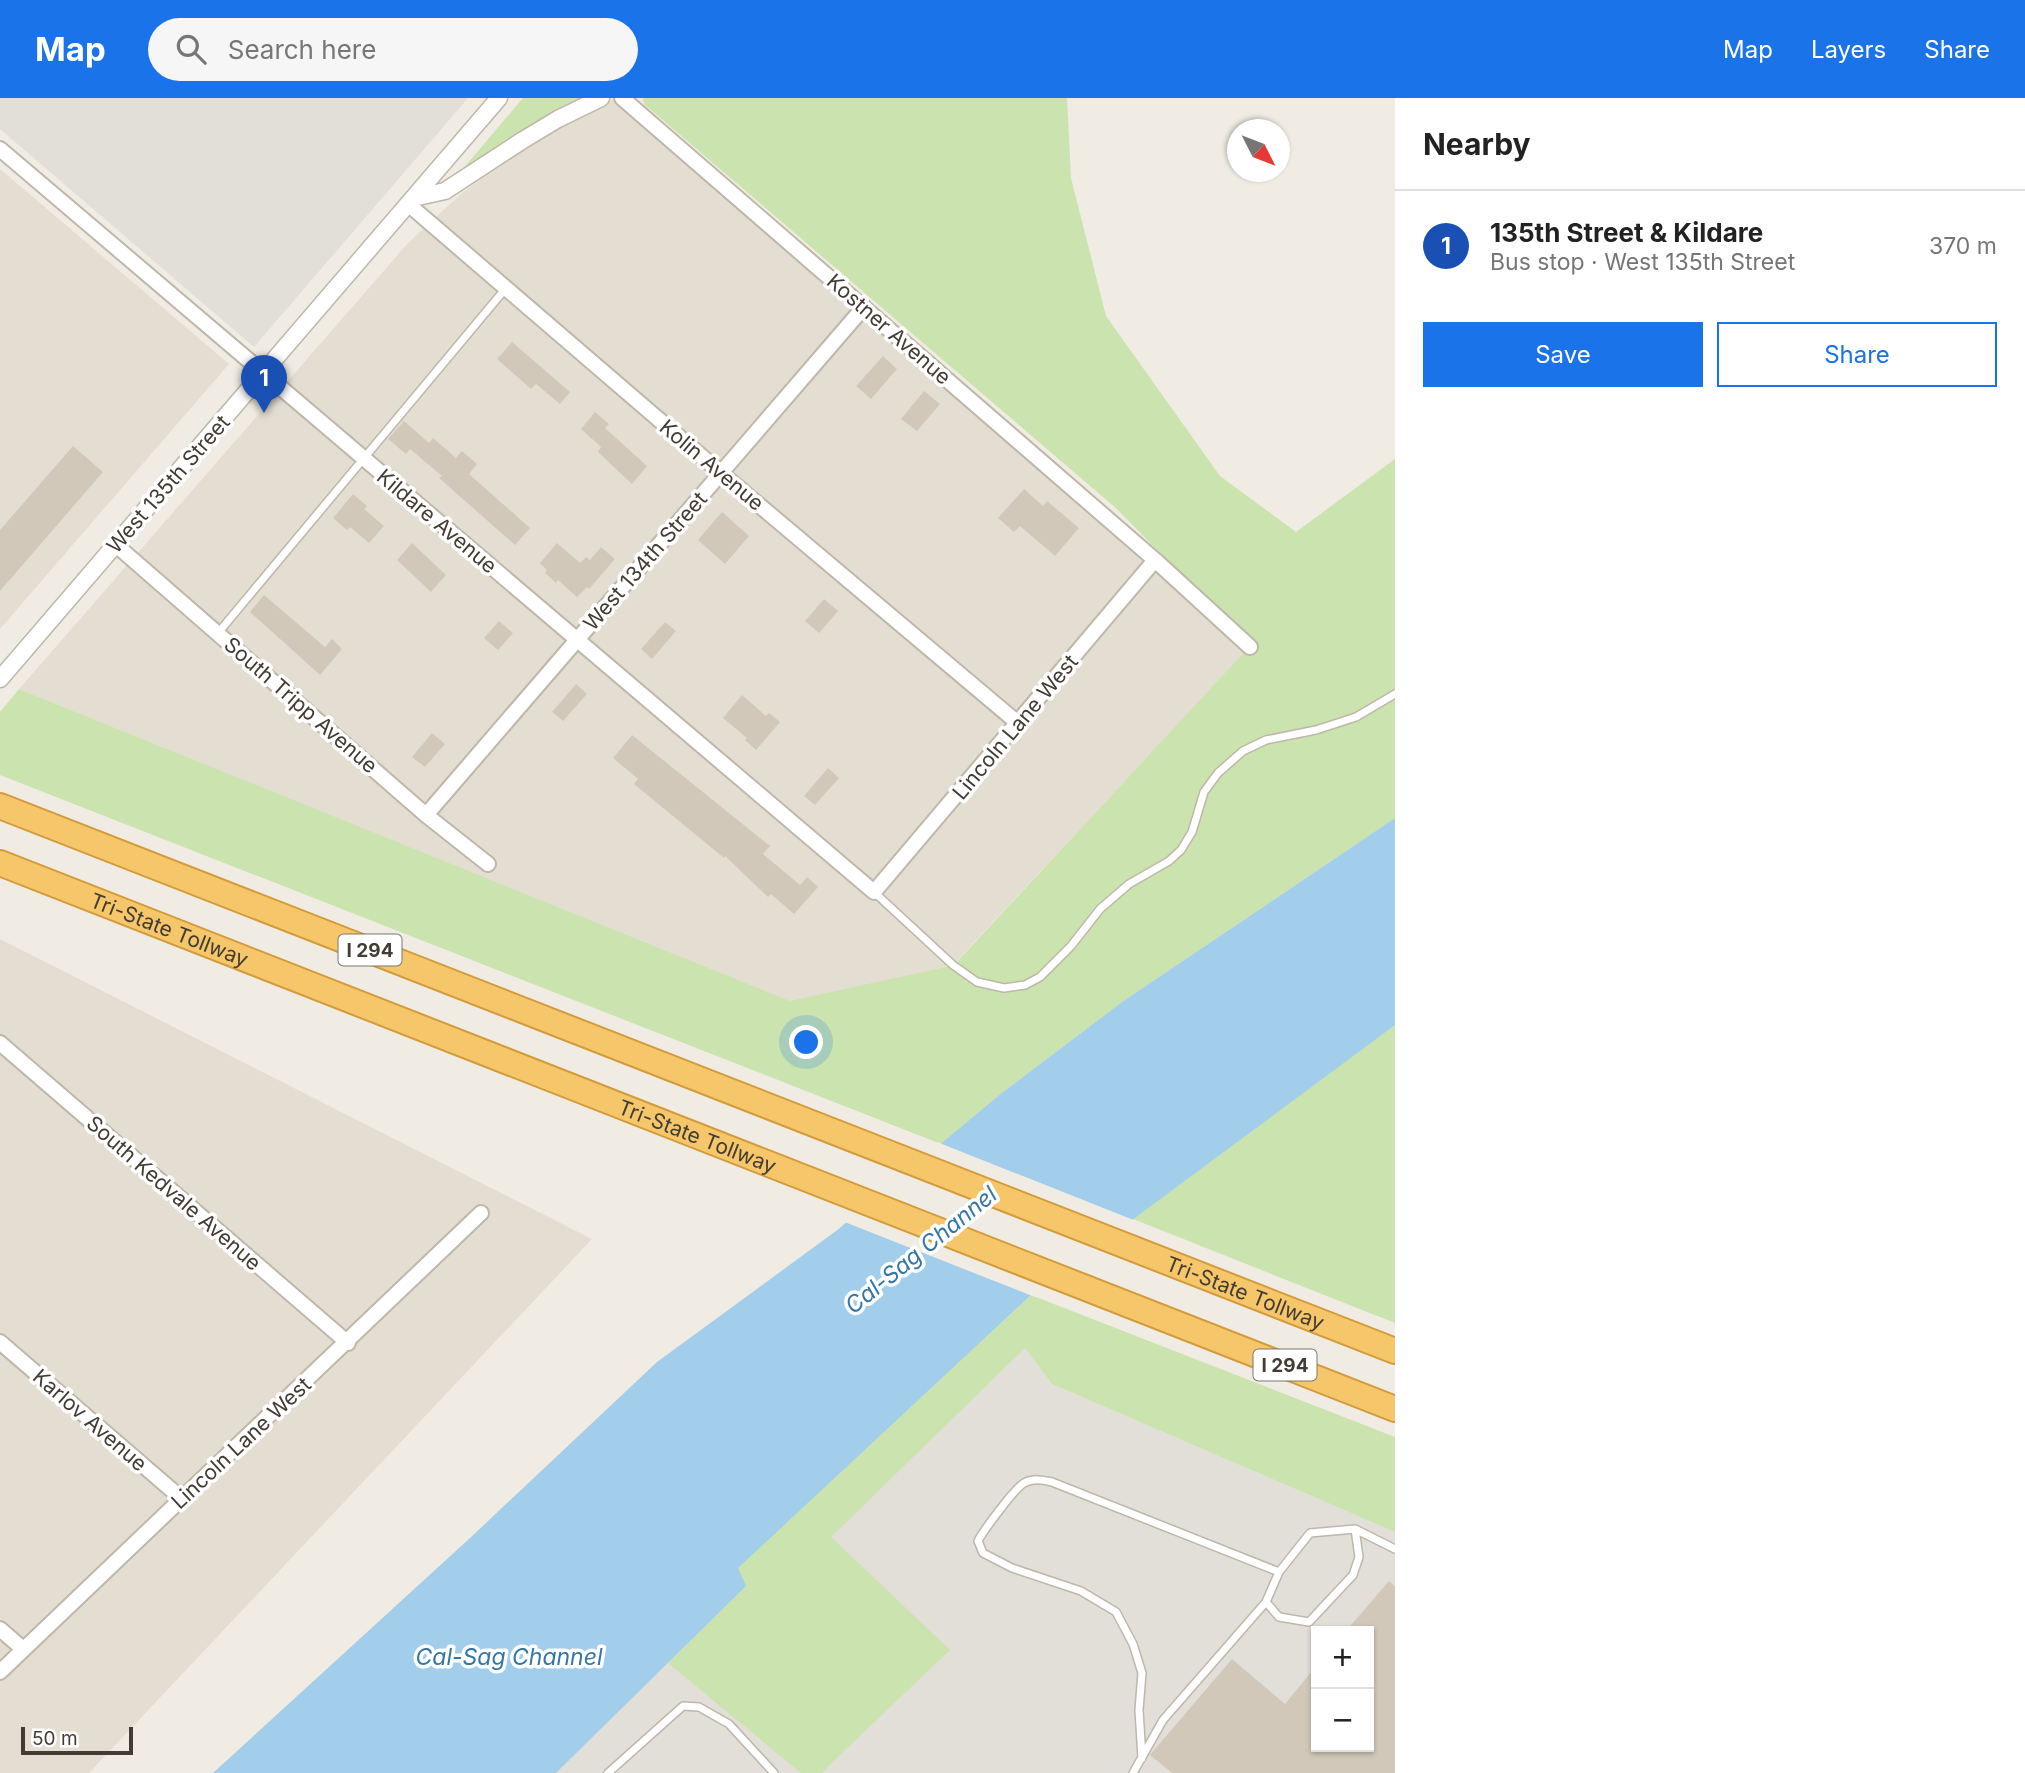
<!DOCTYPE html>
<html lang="en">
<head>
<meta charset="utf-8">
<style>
	body { margin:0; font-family:Inter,sans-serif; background:#f6f6f6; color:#222 }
	.controls { position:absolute; right:21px; bottom:21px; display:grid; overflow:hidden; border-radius:0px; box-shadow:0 2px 5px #0004 }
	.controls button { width:63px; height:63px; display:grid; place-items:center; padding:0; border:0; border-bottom:2px solid #e0e0e0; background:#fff; color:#222; font:35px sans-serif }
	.compass { position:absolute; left:1227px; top:21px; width:63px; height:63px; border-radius:50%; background:#fff; box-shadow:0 2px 5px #0004; rotate:132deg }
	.scale { position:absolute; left:21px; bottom:18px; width:112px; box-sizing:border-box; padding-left:7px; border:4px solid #423c34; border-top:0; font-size:19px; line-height:24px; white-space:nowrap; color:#423c34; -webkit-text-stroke:5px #fff; paint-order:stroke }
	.you { position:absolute; left:807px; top:945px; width:24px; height:24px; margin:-18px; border:5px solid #fff; border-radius:50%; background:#1a73e8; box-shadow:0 0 0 10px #1a73e833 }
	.badge { display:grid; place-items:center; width:46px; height:46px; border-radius:50%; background:#1a73e8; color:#fff; font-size:23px; font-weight:700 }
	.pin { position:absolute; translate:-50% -58px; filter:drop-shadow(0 2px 4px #0008) }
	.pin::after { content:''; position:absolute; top:37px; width:24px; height:21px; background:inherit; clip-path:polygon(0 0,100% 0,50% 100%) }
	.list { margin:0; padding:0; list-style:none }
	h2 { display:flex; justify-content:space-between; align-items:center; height:91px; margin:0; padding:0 28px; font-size:30px }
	h2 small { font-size:23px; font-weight:400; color:#767676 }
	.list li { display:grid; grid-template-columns:46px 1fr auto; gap:21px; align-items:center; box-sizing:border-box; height:112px; padding:0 28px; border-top:2px solid #e0e0e0 }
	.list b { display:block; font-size:26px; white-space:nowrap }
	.list p { margin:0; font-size:23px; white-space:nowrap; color:#767676 }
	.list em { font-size:23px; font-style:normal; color:#767676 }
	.actions { display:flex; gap:14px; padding:21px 28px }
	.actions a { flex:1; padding:16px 0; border:2px solid #1a73e8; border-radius:0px; text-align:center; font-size:24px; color:#1a73e8 }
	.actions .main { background:#1a73e8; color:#fff }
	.icon { flex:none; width:38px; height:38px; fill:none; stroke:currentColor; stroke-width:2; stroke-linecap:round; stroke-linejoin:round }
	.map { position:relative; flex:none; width:1395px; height:1675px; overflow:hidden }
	header { display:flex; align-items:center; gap:42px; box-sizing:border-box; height:98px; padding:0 35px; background:#1a73e8; color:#fff }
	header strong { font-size:33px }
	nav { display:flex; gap:38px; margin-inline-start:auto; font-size:24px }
	.search { width:490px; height:63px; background:#f6f6f6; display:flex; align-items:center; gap:18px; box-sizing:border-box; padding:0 24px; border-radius:38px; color:#767676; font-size:26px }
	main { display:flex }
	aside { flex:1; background:#fff }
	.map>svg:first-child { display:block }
</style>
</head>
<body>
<header>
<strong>Map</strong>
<div class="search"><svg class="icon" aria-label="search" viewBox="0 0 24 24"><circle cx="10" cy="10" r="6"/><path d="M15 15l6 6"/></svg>Search here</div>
<nav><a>Map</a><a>Layers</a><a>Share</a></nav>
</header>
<main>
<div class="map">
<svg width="1395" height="1675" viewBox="0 0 1395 1675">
	<rect width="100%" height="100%" fill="#f0ece3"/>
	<!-- residential -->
	<path fill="#e4ded2" d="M611,2L633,5L1250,549L953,867L790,904L19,591L409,144L461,96L509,60L550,33Z
		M0,71L229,266L0,531Z
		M0,841L592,1141L89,1675H0Z"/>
	<!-- industrial -->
	<path fill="#e2ded8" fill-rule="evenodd" d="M0,0H468L254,249L0,31Z
		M1004,1221L1052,1286L1395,1434V1675H556L745,1488L737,1470ZM1316,1533H1369V1649H1316Z"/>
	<!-- green -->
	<path fill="#cbe3ae" d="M523,0H583L467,75L462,72Z
		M643,0H1067L1071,80L1106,218L1220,378L1296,434L1395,361V720L1122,904L1003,994L941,1046L0,677V614L19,591L790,903L954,867L1250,548L1117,411L644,6Z
		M1395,927V1225L1133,1121L1364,949Z
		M1031,1197L1395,1339V1434L1052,1286L1025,1250L831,1439L950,1552L821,1675H801L668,1565L745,1488L737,1470Z"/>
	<!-- water -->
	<path fill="#a2cdeb" d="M1395,720V927L1031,1197L738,1470L746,1488L556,1675H213L470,1440L657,1264L836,1133L1003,994L1122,904Z"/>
	<!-- pier -->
	<path fill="#f0ece3" d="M937,1044L1136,1123L1035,1199L842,1123Z"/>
	<!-- building -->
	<path fill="#d1c8b9" d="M512,244L570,294L560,306L536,286L531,291L497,261Z
		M883,258L897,271L871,301L856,288Z
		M924,293L940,306L917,333L901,321Z
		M595,314L609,326L605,330L647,368L632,386L598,354L601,349L581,331Z
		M404,323L429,345L433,340L456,360L462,353L477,366L469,376L530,430L515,447L439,380L442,378L410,351L406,356L388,341Z
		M73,348L103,374L0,493V432Z
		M1024,391L1043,408L1047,403L1079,430L1055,458L1020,428L1014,434L998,420Z
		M353,396L367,408L364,411L384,428L369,445L350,429L347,432L333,420Z
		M722,414L749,438L725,466L698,442Z
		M412,445L446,477L431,494L397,462Z
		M557,445L580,465L586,459L590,462L601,449L615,461L589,491L587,489L577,499L558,482L556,485L545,475L547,472L540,465Z
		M264,497L325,549L332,541L342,551L320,577L250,514Z
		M824,501L838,513L819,535L805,523Z
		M499,523L513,535L498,552L484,540Z
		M665,524L676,533L652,561L641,551Z
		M576,586L587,596L563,623L552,614Z
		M742,597L766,618L769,615L780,624L756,652L745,642L747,640L723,620Z
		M432,635L445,646L425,669L412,659Z
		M632,637L770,748L763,756L800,787L807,779L818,789L794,816L771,796L768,799L725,758L724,760L634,686L638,681L613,660Z
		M828,670L839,680L815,707L804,698Z
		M1389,1483L1395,1488V1675H1172L1150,1657L1232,1561L1285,1606L1316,1568V1649H1369V1533H1346Z"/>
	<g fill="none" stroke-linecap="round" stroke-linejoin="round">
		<defs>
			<path id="service" d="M218,535L506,190
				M874,794L953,867L977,884L1004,890L1025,887L1040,879L1071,848L1100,811L1129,786L1169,763L1181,752L1192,734L1204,694L1218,675L1243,653L1266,642L1316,632L1356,619L1395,596
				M1355,1431L1359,1459L1353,1477L1309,1524L1279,1519L1266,1504L1279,1474L1310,1435L1355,1431L1395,1451
				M1142,1660L1139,1612L1142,1575L1133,1546L1116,1514L1081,1493L1012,1470L983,1455L978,1443C983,1433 1015,1390 1024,1385C1033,1380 1043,1382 1052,1384L1279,1474
				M608,1675L683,1608L699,1609L729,1626L774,1675
				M1133,1675L1163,1622L1266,1504"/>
			<path id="minor" d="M622,0L1155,462L1250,549
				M0,51L874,794L1155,462
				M408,106L721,375L1019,626
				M116,447L426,717L488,766
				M426,717L864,209
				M0,945L348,1245
				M0,1244L181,1400
				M0,1531L23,1551
				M0,1574L481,1115"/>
			<path id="tertiary" d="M413,100L445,93L523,42L558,21L601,0
				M0,581L499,0"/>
			<g id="motorway">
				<path id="s1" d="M0,708L1395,1253"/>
				<path id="s2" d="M0,765L1395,1311"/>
			</g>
		</defs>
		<!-- service casing -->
		<use href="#service" stroke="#beb7aa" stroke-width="10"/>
		<!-- minor casing -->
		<use href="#minor" stroke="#beb7aa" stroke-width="18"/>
		<!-- tertiary casing -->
		<use href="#tertiary" stroke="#beb7aa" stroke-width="19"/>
		<!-- motorway casing -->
		<use href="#motorway" stroke="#d39b3b" stroke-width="28"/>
		<!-- service -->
		<use href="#service" stroke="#fff" stroke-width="7"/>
		<!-- minor -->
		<use href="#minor" stroke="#fff" stroke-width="14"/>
		<!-- tertiary -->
		<use href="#tertiary" stroke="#fff" stroke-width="16"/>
		<!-- motorway -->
		<use href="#motorway" stroke="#f5c66a" stroke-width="24"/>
	</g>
	<g text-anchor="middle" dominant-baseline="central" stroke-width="7" stroke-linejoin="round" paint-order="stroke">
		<!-- shield labels -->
		<g fill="#fff" stroke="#7b7671" stroke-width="2">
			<rect x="338.5" y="836.5" width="63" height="31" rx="5"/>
			<rect x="1253.5" y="1251.5" width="63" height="31" rx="5"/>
		</g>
		<g font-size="19" font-weight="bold" fill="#423c34">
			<text x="370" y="852">I 294</text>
			<text x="1285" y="1267">I 294</text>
		</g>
		<!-- street labels -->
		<g font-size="21" fill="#423c34" stroke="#fff">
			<text transform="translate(889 231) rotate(41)">Kostner Avenue</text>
			<text transform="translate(712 367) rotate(40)">Kolin Avenue</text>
			<text transform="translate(168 386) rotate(-49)">West 135th Street</text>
			<text transform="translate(437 423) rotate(40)">Kildare Avenue</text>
			<text transform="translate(645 463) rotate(-49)">West 134th Street</text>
			<text transform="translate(301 607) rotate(41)">South Tripp Avenue</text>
			<text transform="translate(1015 629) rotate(-50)">Lincoln Lane West</text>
			<text stroke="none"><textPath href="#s2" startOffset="182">Tri-State Tollway</textPath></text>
			<text stroke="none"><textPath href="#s2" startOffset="749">Tri-State Tollway</textPath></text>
			<text transform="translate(174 1095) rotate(41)">South Kedvale Avenue</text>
			<text stroke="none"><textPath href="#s1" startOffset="1337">Tri-State Tollway</textPath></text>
			<text transform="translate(90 1322) rotate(41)">Karlov Avenue</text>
			<text transform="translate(241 1345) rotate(-43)">Lincoln Lane West</text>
		</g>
		<!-- water labels -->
		<g font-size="23" font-style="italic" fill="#3476a6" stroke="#fff">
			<text transform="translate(921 1152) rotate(-39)">Cal-Sag Channel</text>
			<text x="509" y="1559">Cal-Sag Channel</text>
		</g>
	</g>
</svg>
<div class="controls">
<button>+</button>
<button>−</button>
</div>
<svg class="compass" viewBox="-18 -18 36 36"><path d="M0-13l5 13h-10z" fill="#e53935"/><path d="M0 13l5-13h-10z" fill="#767676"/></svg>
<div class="scale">50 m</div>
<div class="you"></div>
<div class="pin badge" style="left:264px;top:315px;background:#1a4fb4">1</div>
</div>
<aside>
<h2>Nearby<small></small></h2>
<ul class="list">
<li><span class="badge" style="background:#1a4fb4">1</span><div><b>135th Street &amp; Kildare</b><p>Bus stop · West 135th Street</p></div><em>370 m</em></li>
</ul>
<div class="actions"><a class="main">Save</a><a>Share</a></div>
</aside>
</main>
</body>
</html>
